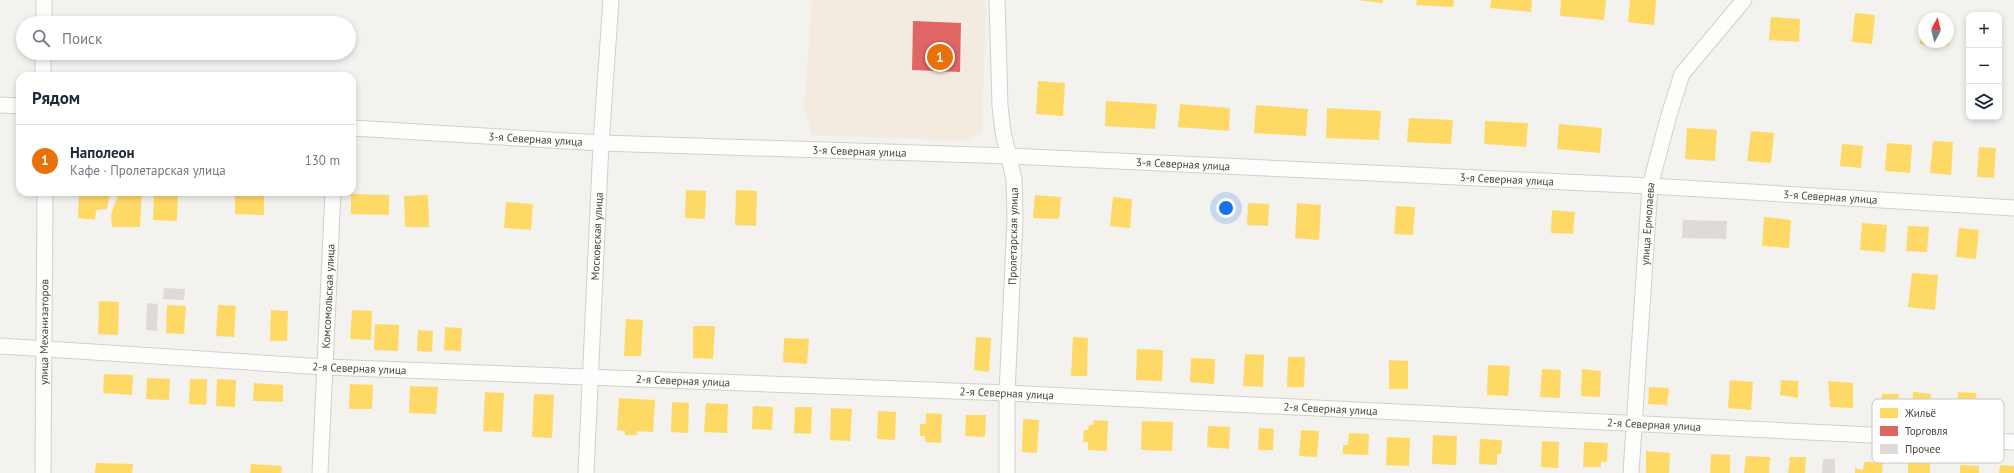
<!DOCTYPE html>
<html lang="ru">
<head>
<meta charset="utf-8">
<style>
	body { margin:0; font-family:"PT Sans",sans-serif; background:#f2f2f3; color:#1f2937 }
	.controls { position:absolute; right:12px; top:12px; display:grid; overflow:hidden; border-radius:8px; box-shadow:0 2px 6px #0003 }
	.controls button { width:36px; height:36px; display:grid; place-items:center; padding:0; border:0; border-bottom:1px solid #e0e1e3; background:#fff; color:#1f2937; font:20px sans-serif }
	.compass { position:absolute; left:1918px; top:12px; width:36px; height:36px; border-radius:50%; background:#fff; box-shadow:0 2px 6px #0003; rotate:7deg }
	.you { position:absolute; left:1226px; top:208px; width:14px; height:14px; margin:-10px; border:3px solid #fff; border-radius:50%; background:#1a73e8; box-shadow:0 0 0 6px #1a73e833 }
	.badge { display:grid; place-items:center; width:26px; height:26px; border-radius:50%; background:#868178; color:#fff; font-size:13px; font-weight:700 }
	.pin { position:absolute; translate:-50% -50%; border:2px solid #fff; box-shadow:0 1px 4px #0006 }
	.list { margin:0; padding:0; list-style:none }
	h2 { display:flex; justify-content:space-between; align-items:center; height:52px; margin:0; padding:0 16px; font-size:17px }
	h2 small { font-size:13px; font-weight:400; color:#747a83 }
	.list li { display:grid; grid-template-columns:26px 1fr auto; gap:12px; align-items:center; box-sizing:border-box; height:72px; padding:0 16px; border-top:1px solid #e0e1e3 }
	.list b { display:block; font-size:15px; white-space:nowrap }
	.list p { margin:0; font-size:13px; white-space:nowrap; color:#747a83 }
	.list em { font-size:13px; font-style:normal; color:#747a83 }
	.icon { flex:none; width:22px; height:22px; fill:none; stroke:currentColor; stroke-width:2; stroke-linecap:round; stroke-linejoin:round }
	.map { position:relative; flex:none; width:2014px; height:473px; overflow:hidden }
	.search { position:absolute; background:#fff; box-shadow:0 2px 6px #0003; left:16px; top:16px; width:340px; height:44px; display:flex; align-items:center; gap:10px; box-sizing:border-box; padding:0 14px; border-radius:22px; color:#747a83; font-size:15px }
	.panel { position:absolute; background:#fff; box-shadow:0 2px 6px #0003; left:16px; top:72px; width:340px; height:124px; border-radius:12px }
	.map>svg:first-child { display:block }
</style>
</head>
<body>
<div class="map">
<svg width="2014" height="473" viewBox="0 0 2014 473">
	<rect width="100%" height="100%" fill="#f4f2ee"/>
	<!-- commercial -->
	<path fill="#f3ebdf" d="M812,0H986L982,133L969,141L812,135L804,106Z"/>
	<!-- homes -->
	<path fill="#ffd966" d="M1358,0H1383L1382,3Z
		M1417,0H1454L1453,7L1416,5Z
		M1491,0H1532L1531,12L1490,8Z
		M1561,0H1606L1604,20L1560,16Z
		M1630,0H1656L1654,25L1628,22Z
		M1855,13L1875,15L1872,44L1852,42Z
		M1771,17L1800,19L1799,42L1769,40Z
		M1922,18H1924V42H1949V46L1920,44Z
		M1948,20L1951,21L1949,40H1948Z
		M1038,81L1065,83L1063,116L1036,114Z
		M1106,101L1157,104L1155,129L1105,126Z
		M1180,104L1230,108L1229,131L1178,127Z
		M1256,105L1308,109L1306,136L1254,133Z
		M1327,108L1381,111L1379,140L1326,138Z
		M1409,118L1453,120L1451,144L1407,142Z
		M1485,121L1528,123L1526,147L1484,144Z
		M1559,124L1602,128L1600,153L1557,149Z
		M1687,128L1717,130L1715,161L1685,159Z
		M1751,131L1774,133L1771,163L1747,161Z
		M1933,141L1953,142L1951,175L1930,173Z
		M1887,143L1912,145L1910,173L1885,171Z
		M1842,144L1863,146L1861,168L1840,166Z
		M1979,147L1996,148L1994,178L1977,177Z
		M686,190L706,191L705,219L685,218Z
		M736,190L757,191L756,226L735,225Z
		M79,192H110L107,209L96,210L95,220L78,218Z
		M119,192H142L140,227H112L111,215Z
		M154,193L178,194L177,221L153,220Z
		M351,194L389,195V215L351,214Z
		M235,195L264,196V215L235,214Z
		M428,195L429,227H405L404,196Z
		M1035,195L1061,197L1059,219L1033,218Z
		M1113,197L1132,199L1130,228L1110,226Z
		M506,202L533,204L531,230L504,228Z
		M1248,203L1269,204L1268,226L1247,225Z
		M1297,203L1321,205L1319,240L1295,238Z
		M1396,206L1415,207L1413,235L1394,234Z
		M1552,210L1575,212L1573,234L1551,233Z
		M1764,217L1791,220L1789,248L1762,246Z
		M1862,223L1887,225L1885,252L1860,250Z
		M1908,226L1929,227L1927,252L1906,251Z
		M1959,228L1979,230L1976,259L1956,257Z
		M1912,273L1938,275L1935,310L1908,307Z
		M99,301L119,302L118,335L98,334Z
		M167,305L186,306L184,334L166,333Z
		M218,305L236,306L234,337L216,336Z
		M271,310L288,311L287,341H270Z
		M352,310L372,311L371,340L350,339Z
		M626,319L643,320L641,356H624Z
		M375,324L399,325L398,351L374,350Z
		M693,326H715L713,359L693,358Z
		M445,327L462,328L461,351L444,350Z
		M418,330L433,331L432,352L417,351Z
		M976,337L991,338L989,372L974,370Z
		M1073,337L1088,338L1087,376H1071Z
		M784,338L809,339L807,364L783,362Z
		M1137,349L1163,350L1162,381L1136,380Z
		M1245,354L1264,355L1263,387L1243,386Z
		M1288,357H1305L1304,387H1287Z
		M1191,358L1215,359L1214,384L1190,382Z
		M1389,360L1408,361V389H1389Z
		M1488,365L1510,366L1508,396L1487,395Z
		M1542,369L1561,370L1560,398L1540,397Z
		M1582,369L1601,371L1600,397L1581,396Z
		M104,374L133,375L132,395L103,393Z
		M147,378L170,379L169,400L146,399Z
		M190,379H207L206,405L189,404Z
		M217,379L236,380L235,407L216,406Z
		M1730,380L1753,382L1751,410L1728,408Z
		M1781,380L1798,381V398L1780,395Z
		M1828,381L1853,383V408L1830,407Z
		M254,383L283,385V402L253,401Z
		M350,384L373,385L372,409H349Z
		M410,386L438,387L436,414L409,413Z
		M1649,387L1669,388L1667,405L1648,404Z
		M485,392L504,393L502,432L483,431Z
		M1913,392L1931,394L1929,418H1912Z
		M1958,392L1976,393L1975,419L1957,417Z
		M534,394L554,395L552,438L532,437Z
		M1882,394H1899L1897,413L1880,412Z
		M619,398L655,400L653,432L637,431V435H625V431L617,430Z
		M672,402L689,403L688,433L671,432Z
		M706,403L728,404L727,433L704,432Z
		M753,406L773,407L772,430L752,429Z
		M795,407H812L811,434L794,433Z
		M831,408L852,409L850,441L830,440Z
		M878,411L896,412L895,440L877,439Z
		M926,413L942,414L941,443L925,442V436H920V424H926Z
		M966,415H986L985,437L965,436Z
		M1023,419L1039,420L1037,453L1022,452Z
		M1094,420L1108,421L1107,451L1088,450V442H1083L1084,430H1088L1089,425H1093Z
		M1142,421L1173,422L1172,451L1141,450Z
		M1208,426L1230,427L1229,449L1207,447Z
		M1259,428L1274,429L1273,450H1258Z
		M1301,430L1319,431L1317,457L1299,456Z
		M1349,433L1369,434L1368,455L1343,454V445H1348Z
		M1433,435L1457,436L1456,465L1432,464Z
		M1387,437L1410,438L1409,466L1386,465Z
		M1480,439L1502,440L1501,454H1497V465L1479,464Z
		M1542,441L1559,442L1558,468L1541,467Z
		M1584,442L1608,443L1607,462H1601V467H1583Z
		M1646,451L1670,453L1669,473H1646Z
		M1711,454L1730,455V473H1710Z
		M1746,456L1770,457L1769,473H1744Z
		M1790,457H1806L1805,473H1788Z
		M1864,462H1883L1882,473H1855V468L1863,470Z
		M96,463L133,464L132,473H95Z
		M1908,463H1930V473H1908Z
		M251,464L282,466L281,473H250Z
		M1960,465L1979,466V473H1960Z
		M2000,465L2014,466V473H1999Z"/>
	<!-- shops -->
	<path fill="#e06666" d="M913,21L961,23L960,72L912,70Z"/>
	<!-- building -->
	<path fill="#dedbd6" d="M1683,220L1727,221L1726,239L1682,238Z
		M164,288L185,289L184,300L163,299Z
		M147,303L158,304L157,331L146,330Z
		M1823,459H1835V473H1822Z"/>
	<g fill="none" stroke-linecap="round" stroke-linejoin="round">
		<defs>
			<g id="minor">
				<path d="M997,0L1000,106L1003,132L1014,179L1015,220L1007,393V473"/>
				<path d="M44,23V0"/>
				<path d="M43,76V53"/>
				<path d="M0,105L20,106"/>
				<path id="s1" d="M352,128L601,143L1010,156L1650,186L2014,208"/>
				<path id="s2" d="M0,346L324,367L1007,393L2014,442"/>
				<path id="s3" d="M43,473L45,192"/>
				<path id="s4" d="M320,473L333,192"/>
				<path id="s5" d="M586,473L601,143L611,0"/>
				<path id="s6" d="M1631,473L1650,186L1669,115L1682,74L1744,0"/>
			</g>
		</defs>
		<!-- minor casing -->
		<use href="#minor" stroke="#d2d0cb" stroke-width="17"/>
		<!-- minor -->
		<use href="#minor" stroke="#fdfdfc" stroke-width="15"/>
	</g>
	<g text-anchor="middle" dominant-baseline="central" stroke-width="4" stroke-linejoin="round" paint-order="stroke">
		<!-- street labels -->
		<g font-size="11" fill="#4b4439" stroke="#fff">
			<text stroke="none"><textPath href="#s1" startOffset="184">3-я Северная улица</textPath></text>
			<text stroke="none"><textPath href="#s1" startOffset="508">3-я Северная улица</textPath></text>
			<text stroke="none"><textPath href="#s1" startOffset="832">3-я Северная улица</textPath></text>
			<text stroke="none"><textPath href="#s1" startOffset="1156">3-я Северная улица</textPath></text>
			<text stroke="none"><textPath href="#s1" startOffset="1480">3-я Северная улица</textPath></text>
			<text stroke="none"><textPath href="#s6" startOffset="250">улица Ермолаева</textPath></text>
			<text stroke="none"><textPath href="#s5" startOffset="237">Московская улица</textPath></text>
			<text transform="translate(1013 236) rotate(-89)">Пролетарская улица</text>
			<text stroke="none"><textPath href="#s4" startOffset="177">Комсомольская улица</textPath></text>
			<text stroke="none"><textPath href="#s3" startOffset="141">улица Механизаторов</textPath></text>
			<text stroke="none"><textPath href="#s2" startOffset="360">2-я Северная улица</textPath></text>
			<text stroke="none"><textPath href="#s2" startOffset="684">2-я Северная улица</textPath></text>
			<text stroke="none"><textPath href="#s2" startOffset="1008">2-я Северная улица</textPath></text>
			<text stroke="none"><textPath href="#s2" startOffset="1332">2-я Северная улица</textPath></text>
			<text stroke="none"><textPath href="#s2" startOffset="1656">2-я Северная улица</textPath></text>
		</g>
	</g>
	<!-- legend -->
	<rect x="1872" y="399" width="132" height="64" rx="6" fill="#fff" stroke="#c9c7c4" stroke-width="1"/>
	<rect x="1880" y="408" width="18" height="10" fill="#ffd966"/>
	<rect x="1880" y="426" width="18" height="10" fill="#e06666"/>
	<rect x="1880" y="444" width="18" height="10" fill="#dedbd6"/>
	<g font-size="11" fill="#4b4439">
		<text x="1905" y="417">Жильё</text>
		<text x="1905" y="435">Торговля</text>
		<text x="1905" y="453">Прочее</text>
	</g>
</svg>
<div class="controls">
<button>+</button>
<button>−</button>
<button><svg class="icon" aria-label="layers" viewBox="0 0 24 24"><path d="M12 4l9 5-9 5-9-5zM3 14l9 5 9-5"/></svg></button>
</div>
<svg class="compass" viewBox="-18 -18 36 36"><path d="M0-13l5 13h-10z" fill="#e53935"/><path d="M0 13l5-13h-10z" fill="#747a83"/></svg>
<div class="you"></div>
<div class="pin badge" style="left:940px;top:57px;background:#e8710a">1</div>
<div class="search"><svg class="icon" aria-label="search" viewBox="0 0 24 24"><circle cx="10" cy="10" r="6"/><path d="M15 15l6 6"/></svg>Поиск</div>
<section class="panel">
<h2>Рядом<small></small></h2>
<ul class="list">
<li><span class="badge" style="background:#e8710a">1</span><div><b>Наполеон</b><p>Кафе · Пролетарская улица</p></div><em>130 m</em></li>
</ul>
</section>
</div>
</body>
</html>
